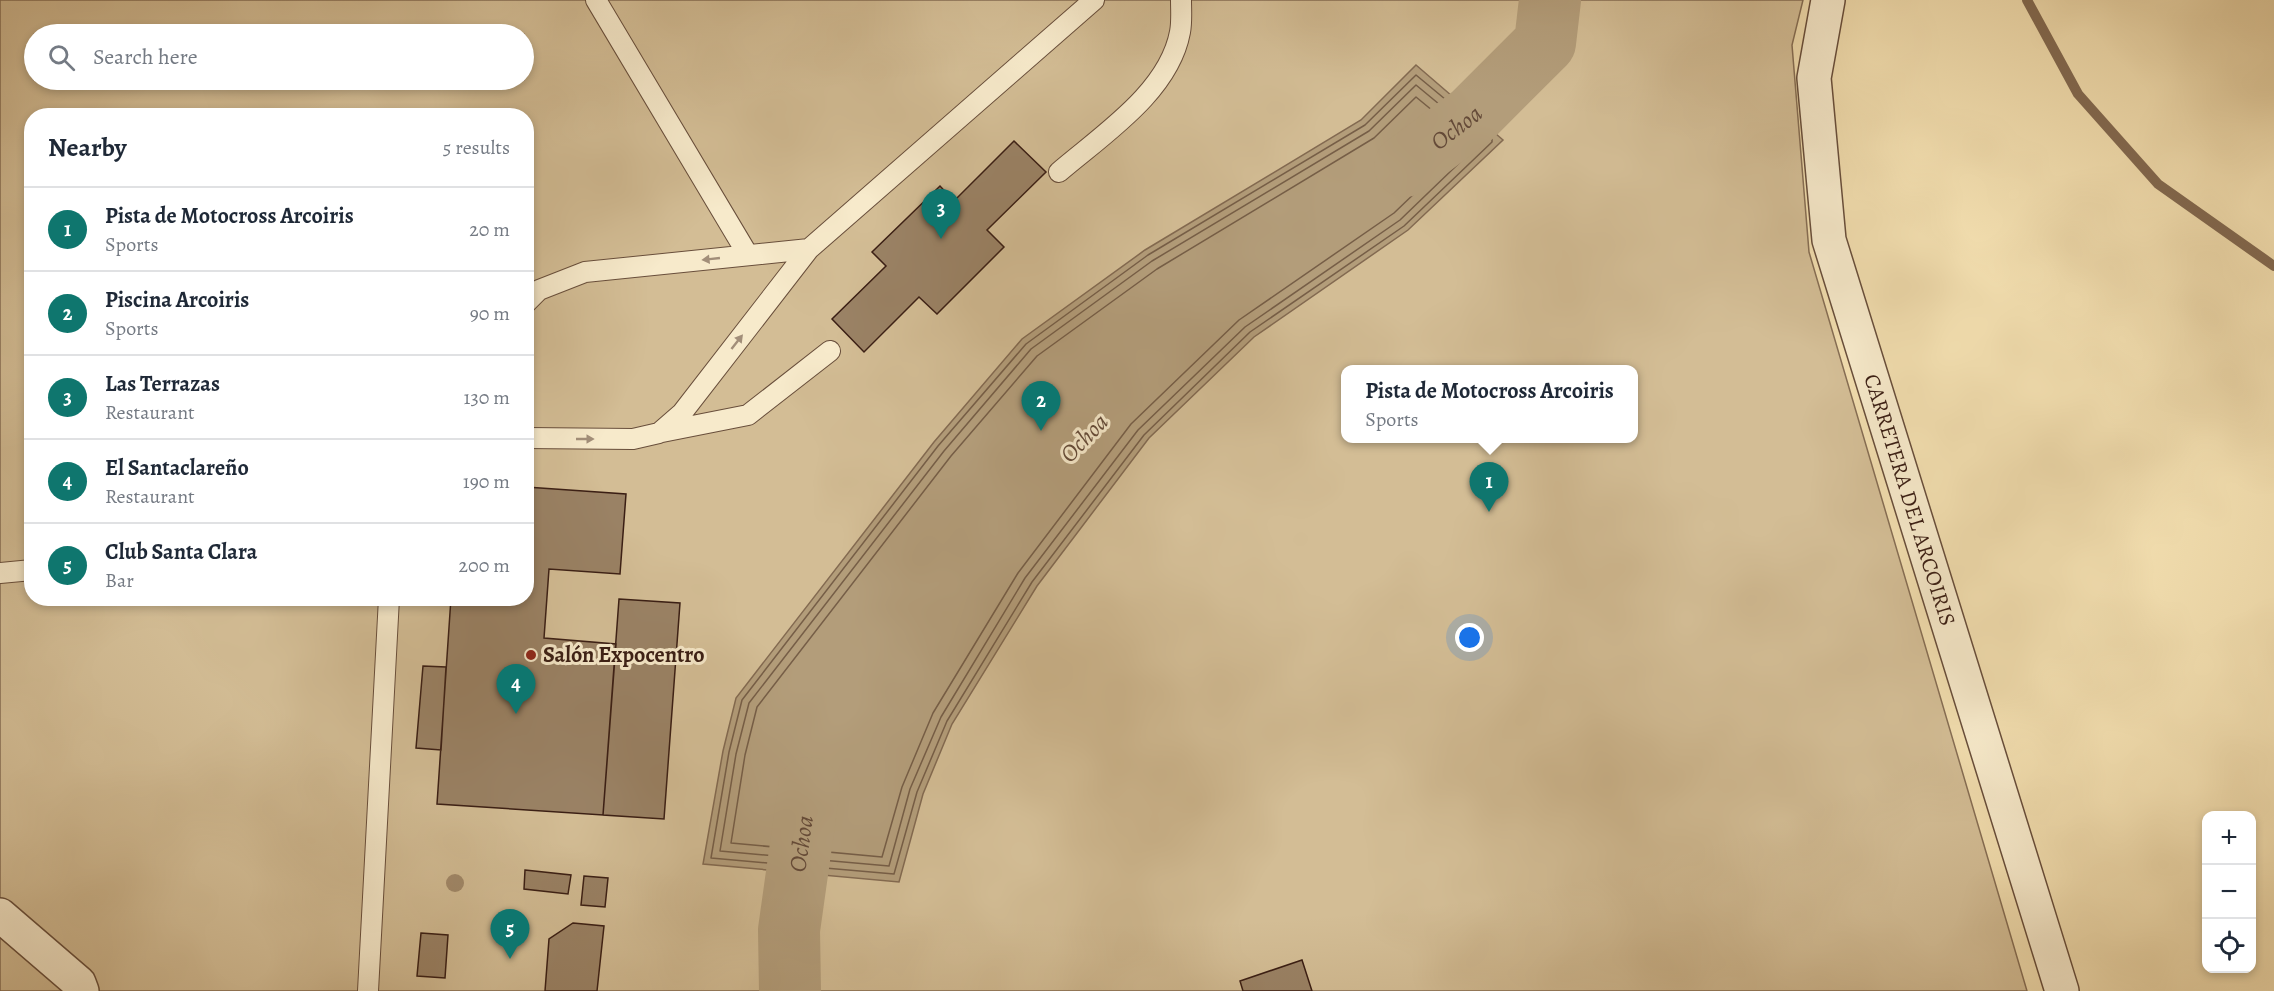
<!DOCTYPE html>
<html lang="en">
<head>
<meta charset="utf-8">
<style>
	body { margin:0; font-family:Alegreya,serif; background:#f6f6f7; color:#1f2937 }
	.controls { position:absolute; right:18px; bottom:18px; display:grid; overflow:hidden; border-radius:12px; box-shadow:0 3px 9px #0003 }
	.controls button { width:54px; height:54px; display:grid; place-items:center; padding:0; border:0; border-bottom:2px solid #e0e1e3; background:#fff; color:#1f2937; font:30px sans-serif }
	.you { position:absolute; left:1470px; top:638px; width:21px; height:21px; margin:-15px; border:4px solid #fff; border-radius:50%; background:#1a73e8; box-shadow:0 0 0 9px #1a73e833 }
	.badge { display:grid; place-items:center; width:39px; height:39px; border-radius:50%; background:#0f766e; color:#fff; font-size:20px; font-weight:700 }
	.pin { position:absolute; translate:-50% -50px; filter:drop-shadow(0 2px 3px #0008) }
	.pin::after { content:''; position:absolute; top:32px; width:21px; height:18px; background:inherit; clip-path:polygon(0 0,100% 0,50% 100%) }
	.popup { position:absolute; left:1341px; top:365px; width:297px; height:78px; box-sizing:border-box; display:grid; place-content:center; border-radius:12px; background:#fff; filter:drop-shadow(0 2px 4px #0005); font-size:20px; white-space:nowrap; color:#747a83 }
	.popup b { font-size:22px; color:#1f2937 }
	.popup::after { content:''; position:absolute; left:50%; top:100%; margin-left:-12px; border:12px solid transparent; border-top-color:#fff }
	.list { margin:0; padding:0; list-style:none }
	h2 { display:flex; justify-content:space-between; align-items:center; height:78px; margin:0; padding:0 24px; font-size:26px }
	h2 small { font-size:20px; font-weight:400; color:#747a83 }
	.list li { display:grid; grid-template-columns:39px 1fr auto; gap:18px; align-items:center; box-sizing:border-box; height:84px; padding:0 24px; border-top:2px solid #e0e1e3 }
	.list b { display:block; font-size:22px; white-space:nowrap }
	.list p { margin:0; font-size:20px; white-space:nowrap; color:#747a83 }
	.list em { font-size:20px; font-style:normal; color:#747a83 }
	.icon { flex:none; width:33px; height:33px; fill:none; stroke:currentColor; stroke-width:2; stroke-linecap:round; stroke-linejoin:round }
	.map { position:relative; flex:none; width:2274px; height:991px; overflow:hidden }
	.search { position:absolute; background:#fff; box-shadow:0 3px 9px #0003; left:24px; top:24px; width:510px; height:66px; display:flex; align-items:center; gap:15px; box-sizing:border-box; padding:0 21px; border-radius:33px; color:#747a83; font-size:22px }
	.panel { position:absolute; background:#fff; box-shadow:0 3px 9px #0003; left:24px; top:108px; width:510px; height:498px; border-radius:24px }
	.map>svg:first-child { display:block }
</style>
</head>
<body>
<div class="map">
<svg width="2274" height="991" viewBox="0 0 2274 991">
	<rect width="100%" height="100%" fill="#f2deaf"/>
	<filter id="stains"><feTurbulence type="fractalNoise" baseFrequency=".00333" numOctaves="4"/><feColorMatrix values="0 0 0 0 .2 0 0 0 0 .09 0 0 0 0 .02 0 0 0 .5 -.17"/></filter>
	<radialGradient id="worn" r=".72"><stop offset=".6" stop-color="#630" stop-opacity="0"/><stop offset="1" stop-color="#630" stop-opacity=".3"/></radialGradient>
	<!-- green -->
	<path fill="#d3bd95" stroke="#866e54" stroke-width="1.5" fill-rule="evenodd" d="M0,0H1803L1792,45L1809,252L2027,991H0ZM34,34H524V80H34ZM32,116H526V598H32ZM1345,370H1633V438H1345Z"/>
	<!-- water -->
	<path fill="#b39d7a" stroke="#836a51" stroke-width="1.5" d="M1416,65L1503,140L1408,230L1254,337L1149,438L1037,586L952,724L923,794L899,882L703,864L723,751L736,698L934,442L1022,339L1145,250L1361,120Z"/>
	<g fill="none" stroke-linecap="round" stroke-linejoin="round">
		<!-- shore -->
		<path stroke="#765e47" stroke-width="1.5" d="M1416,75L1492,138V142L1404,226L1250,332L1144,435L1032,582L947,721L917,792L894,874L711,858L729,752L742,700L938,446L1026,344L1148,255L1365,125Z
			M1416,85L1480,138L1481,142L1400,220L1245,327L1138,430L1025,578L941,717L910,789L889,866L720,851L736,754L749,703L944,451L1031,349L1152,261L1369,131Z
			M1416,97L1467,139V143L1394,213L1239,320L1131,424L1018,573L933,713L902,787L882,857L731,843L745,755L757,707L951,456L1037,356L1157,269L1374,138Z"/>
		<!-- stream -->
		<path stroke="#836a51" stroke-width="10" d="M2027,0L2078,94L2158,184L2274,266"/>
		<!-- river -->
		<g stroke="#b39d7a" stroke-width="62">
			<path id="s1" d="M1405,166L1473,115L1545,43L1550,0"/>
			<path id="s2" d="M790,991L789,930L809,788"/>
		</g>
	</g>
	<!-- building -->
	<path fill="#9a8265" stroke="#3a1e14" stroke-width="1.5" d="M1014,141L1046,172L987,230L1004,247L937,314L919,297L864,352L832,319L886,266L872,252L940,186L954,201Z
		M526,487L626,494L620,574L549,569L544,638L616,644L603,815L437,804L451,598H526Z
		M619,599L680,603L664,819L603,815Z
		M423,666L446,667L441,750L416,748Z
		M525,870L571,875L568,894L524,889Z
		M584,876L608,878L605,907L581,905Z
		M573,923L604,926L597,991H545L549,939Z
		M421,933L448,935L445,978L417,976Z
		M1302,960L1312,991H1243L1240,981Z"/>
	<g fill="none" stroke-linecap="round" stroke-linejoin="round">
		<defs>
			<path id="service" d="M596,0L748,255
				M1059,172C1102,135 1169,92 1180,32C1182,22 1181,10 1181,0
				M809,249L1094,0
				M526,303L539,290L585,272L809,249L682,413L659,433L633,439L526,438
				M662,432L748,415L830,351
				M0,573L32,570
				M368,991L389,598"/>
			<path id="minor" d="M0,915L79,983L82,991"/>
			<g id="tertiary">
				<path id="s3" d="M1828,0L1814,78L1829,240L2062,991"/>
			</g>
		</defs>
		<!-- service casing -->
		<use href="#service" stroke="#684e3b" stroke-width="22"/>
		<!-- minor casing -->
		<use href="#minor" stroke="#684e3b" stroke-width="36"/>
		<!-- tertiary casing -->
		<use href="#tertiary" stroke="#684e3b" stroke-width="36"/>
		<!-- service -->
		<use href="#service" stroke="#f7eacb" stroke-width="20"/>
		<!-- minor -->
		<use href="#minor" stroke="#f7eacb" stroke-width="33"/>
		<!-- tertiary -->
		<use href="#tertiary" stroke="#f7eacb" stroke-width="33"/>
	</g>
	<!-- trees -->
	<circle fill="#a28a6b" cx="455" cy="883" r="9"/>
	<!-- one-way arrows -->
	<defs><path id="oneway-solid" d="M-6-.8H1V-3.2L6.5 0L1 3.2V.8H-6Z" transform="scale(1.5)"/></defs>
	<g fill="#a28e79">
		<use href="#oneway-solid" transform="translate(711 259) rotate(174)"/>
		<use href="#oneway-solid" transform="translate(737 342) rotate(-52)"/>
		<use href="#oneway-solid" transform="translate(585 439)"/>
	</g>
	<!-- markers -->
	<circle fill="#8f2418" stroke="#f7eacb" stroke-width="2" cx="531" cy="655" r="6"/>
	<g text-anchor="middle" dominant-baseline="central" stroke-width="6" stroke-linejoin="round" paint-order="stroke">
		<!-- street labels -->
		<g font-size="22" fill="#3a1e14" stroke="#f7eacb">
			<text stroke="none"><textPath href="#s3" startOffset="514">CARRETERA DEL ARCOIRIS</textPath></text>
		</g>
		<!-- poi labels -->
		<g font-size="22" font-weight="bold" fill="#3a1e14" stroke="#f7eacb" text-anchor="start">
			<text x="543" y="655">Salón Expocentro</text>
		</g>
		<!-- water labels -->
		<g font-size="24" font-style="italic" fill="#644a38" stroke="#f7eacb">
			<text stroke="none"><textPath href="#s1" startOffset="64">Ochoa</textPath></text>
			<text transform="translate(1084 438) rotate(-46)">Ochoa</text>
			<text stroke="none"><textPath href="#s2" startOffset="148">Ochoa</textPath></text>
		</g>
	</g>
	<rect width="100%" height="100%" filter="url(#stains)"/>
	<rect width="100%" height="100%" fill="url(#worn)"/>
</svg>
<div class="controls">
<button>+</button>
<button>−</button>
<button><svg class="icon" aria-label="locate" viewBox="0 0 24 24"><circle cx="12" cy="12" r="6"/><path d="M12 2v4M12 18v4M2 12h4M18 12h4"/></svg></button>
</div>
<div class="you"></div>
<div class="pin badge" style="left:1489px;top:512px">1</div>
<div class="popup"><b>Pista de Motocross Arcoiris</b>Sports</div>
<div class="pin badge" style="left:1041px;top:431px">2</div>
<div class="pin badge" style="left:941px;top:239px">3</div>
<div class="pin badge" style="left:516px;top:714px">4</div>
<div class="pin badge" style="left:510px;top:959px">5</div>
<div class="search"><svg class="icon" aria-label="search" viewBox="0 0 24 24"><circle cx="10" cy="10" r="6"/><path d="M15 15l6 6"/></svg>Search here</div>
<section class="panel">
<h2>Nearby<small>5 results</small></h2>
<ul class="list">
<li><span class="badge">1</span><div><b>Pista de Motocross Arcoiris</b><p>Sports</p></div><em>20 m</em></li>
<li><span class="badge">2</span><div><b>Piscina Arcoiris</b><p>Sports</p></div><em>90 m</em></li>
<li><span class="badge">3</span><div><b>Las Terrazas</b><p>Restaurant</p></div><em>130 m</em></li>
<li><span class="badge">4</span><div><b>El Santaclareño</b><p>Restaurant</p></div><em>190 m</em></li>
<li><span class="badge">5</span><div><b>Club Santa Clara</b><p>Bar</p></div><em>200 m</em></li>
</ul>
</section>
</div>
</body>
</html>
